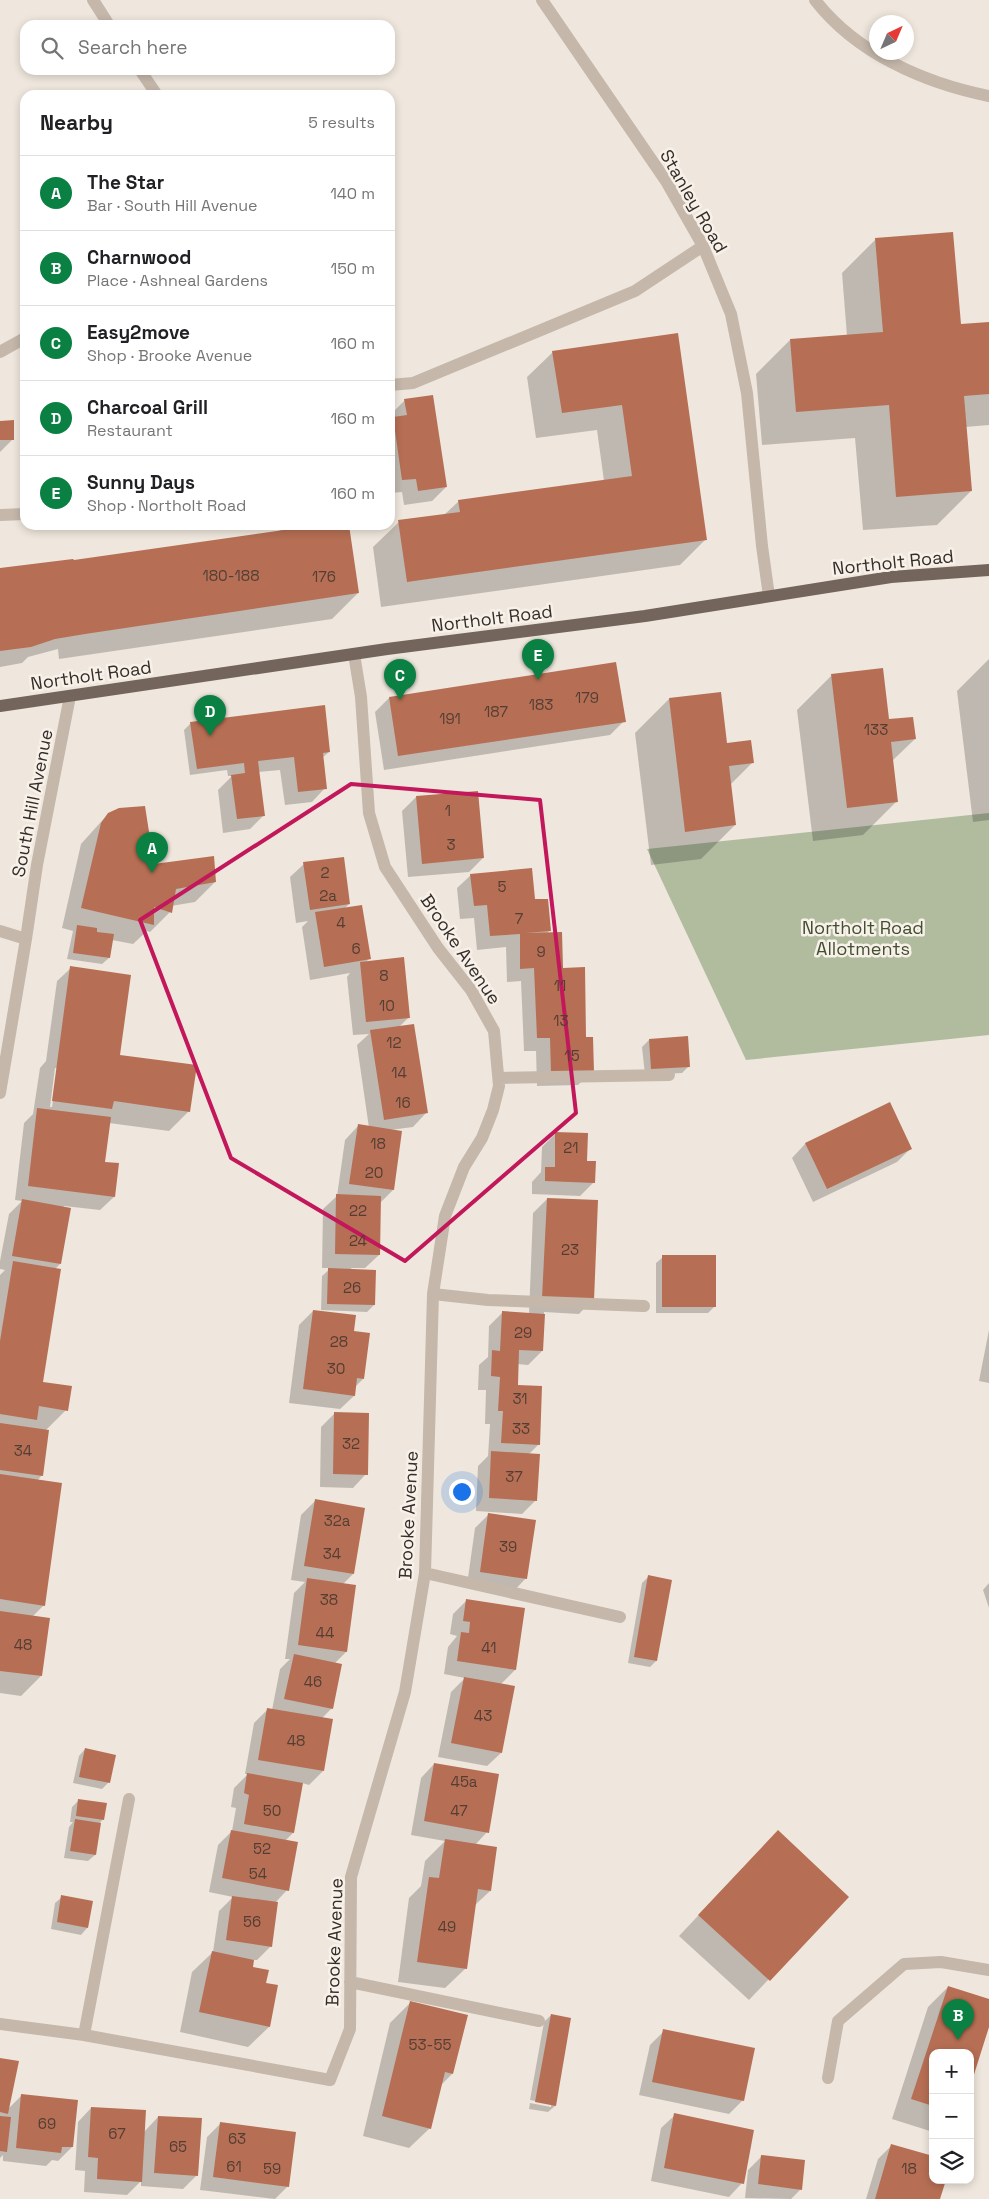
<!DOCTYPE html>
<html lang="en">
<head>
<meta charset="utf-8">
<style>
	body { margin:0; font-family:"Space Grotesk",sans-serif; background:#f2f2f2; color:#202124 }
	.controls { position:absolute; right:15px; bottom:15px; display:grid; overflow:hidden; border-radius:10px; box-shadow:0 2px 8px #0003 }
	.controls button { width:45px; height:45px; display:grid; place-items:center; padding:0; border:0; border-bottom:1px solid #e0e0e0; background:#fff; color:#202124; font:25px sans-serif }
	.compass { position:absolute; left:869px; top:15px; width:45px; height:45px; border-radius:50%; background:#fff; box-shadow:0 2px 8px #0003; rotate:44deg }
	.you { position:absolute; left:461px; top:1491px; width:18px; height:18px; margin:-12px; border:4px solid #fff; border-radius:50%; background:#1a73e8; box-shadow:0 0 0 8px #1a73e833 }
	.badge { display:grid; place-items:center; width:32px; height:32px; border-radius:50%; background:#0b8043; color:#fff; font-size:16px; font-weight:700 }
	.pin { position:absolute; translate:-50% -41px; filter:drop-shadow(0 1px 2px #0008) }
	.pin::after { content:''; position:absolute; top:26px; width:18px; height:15px; background:inherit; clip-path:polygon(0 0,100% 0,50% 100%) }
	.list { margin:0; padding:0; list-style:none }
	h2 { display:flex; justify-content:space-between; align-items:center; height:65px; margin:0; padding:0 20px; font-size:21px }
	h2 small { font-size:16px; font-weight:400; color:#757577 }
	.list li { display:grid; grid-template-columns:32px 1fr auto; gap:15px; align-items:center; box-sizing:border-box; height:75px; padding:0 20px; border-top:1px solid #e0e0e0 }
	.list b { display:block; font-size:19px; white-space:nowrap }
	.list p { margin:0; font-size:16px; white-space:nowrap; color:#757577 }
	.list em { font-size:16px; font-style:normal; color:#757577 }
	.icon { flex:none; width:28px; height:28px; fill:none; stroke:currentColor; stroke-width:2; stroke-linecap:round; stroke-linejoin:round }
	.map { position:relative; flex:none; width:989px; height:2199px; overflow:hidden }
	.search { position:absolute; background:#fff; box-shadow:0 2px 8px #0003; left:20px; top:20px; width:375px; height:55px; display:flex; align-items:center; gap:12px; box-sizing:border-box; padding:0 18px; border-radius:15px; color:#757577; font-size:19px }
	.panel { position:absolute; background:#fff; box-shadow:0 2px 8px #0003; left:20px; top:90px; width:375px; height:440px; border-radius:15px }
	.map>svg:first-child { display:block }
</style>
</head>
<body>
<div class="map">
<svg width="989" height="2199" viewBox="0 0 989 2199">
	<rect width="100%" height="100%" fill="#efe7dd"/>
	<!-- green -->
	<path fill="#b1bc9f" d="M989,813V1035L746,1060L647,849Z"/>
	<!-- shadow -->
	<path fill="#0003" fill-rule="evenodd" d="M876,239L960,325L989,323V425L965,427L971,491L937,525L863,530L855,438L762,445L756,374L790,340L847,336L842,273Z
		M677,334L706,539L680,565L381,607L373,547L399,522L444,515L459,501L604,481L597,430L536,438L527,377L553,352Z
		M405,400L446,487L432,501L404,505L402,492L390,493V421L392,419L391,414Z
		M0,422L13,439L0,452Z
		M348,525L358,593L332,619L59,659L58,649L28,657L22,663L0,667V569L73,562L278,532L284,526L289,525Z
		M989,659V820L973,822L957,691Z
		M831,676L888,721L915,739L892,761L897,801L863,835L813,841L797,710Z
		M389,698L624,721L610,735L384,770L375,712Z
		M669,699L726,744L753,762L730,785L735,825L701,859L651,865L635,733Z
		M191,723L329,752L322,758L325,788L312,802L285,805L280,770L258,772L264,815L250,829L223,833L218,790L232,776H228L227,770L190,775L184,730Z
		M416,797L483,858L469,872L408,877L402,811Z
		M108,814L153,866L215,882L195,902L171,906L170,912L150,932L147,931L133,944L112,940L109,958L102,964L67,959L73,931L62,928L81,844Z
		M304,864L349,904L344,909L370,958L366,962L409,1017L399,1027L426,1113L413,1127L390,1130L393,1190L380,1203L379,1255L365,1268H351L374,1305L367,1312L321,1310L322,1276L331,1268H322L323,1209L337,1196L345,1140L358,1126L369,1128L357,1045L369,1034L353,1035L347,977L350,973L310,980L302,927L308,921L296,923L290,877Z
		M471,875L534,901L550,930L546,934L561,969L585,1038L592,1071L578,1085L537,1086L536,1051H524L521,981L507,982L506,947L477,950L474,918L460,919L457,888Z
		M71,968L119,1056L189,1111L169,1131L109,1123L104,1163L114,1197L100,1210L64,1206L63,1208L69,1209L60,1264L55,1269L42,1383L66,1410L45,1431L42,1475L37,1481L44,1605L32,1617L41,1676L21,1696L0,1693V1275L5,1270L0,1269V1261L9,1214L22,1201L15,1200L24,1123L33,1114L40,1068L46,1061L57,981ZM55,1068H58L52,1107H50Z
		M649,1040L689,1066L682,1073L645,1075L642,1047Z
		M889,1104L910,1149L897,1162L813,1202L792,1158L805,1144Z
		M556,1133L586,1163L594,1182L580,1196L532,1194V1182L541,1172L542,1147Z
		M547,1199L592,1300L579,1314L544,1312L542,1351L528,1365L517,1364V1386L539,1444L528,1455L536,1500L522,1514L476,1511L478,1466L488,1456L490,1424H485L486,1390H478L479,1365L488,1357L489,1326L503,1312L529,1314L533,1213Z
		M663,1257L715,1306L708,1313H656V1263Z
		M313,1311L353,1332L363,1379L355,1387L354,1396L340,1409L289,1403L299,1325Z
		M989,1330V1383L979,1381Z
		M335,1413L366,1474L353,1488L320,1487L321,1427Z
		M315,1501L353,1574L343,1584L346,1652L334,1664L332,1708L322,1718L331,1720L323,1771L309,1785L302,1783L293,1833L285,1841L287,1890L275,1903L271,1946L257,1960H252L251,1968L265,1984L277,1986L269,2027L248,2047L180,2032L192,1972L213,1952L219,1911L233,1897L209,1892L218,1845L232,1831L236,1808L231,1807L234,1788L248,1774H245L254,1723L268,1709L272,1710L280,1669L290,1659H285L294,1593L305,1582L291,1580L301,1515Z
		M489,1514L526,1578L513,1592L467,1585L475,1528Z
		M648,1577L656,1661L650,1667L628,1663L642,1583Z
		M989,1583V1608L983,1590Z
		M467,1600L524,1609L515,1670L500,1685L501,1753L487,1766L438,1757L451,1692L465,1678L444,1674L448,1647L457,1636L450,1634L453,1614Z
		M85,1749L109,1782L102,1789L73,1783L79,1756Z
		M434,1764L487,1832L475,1845L490,1891L474,1906L466,1968L445,1988L398,1982L409,1898L421,1886L425,1861L445,1841L411,1835L421,1778Z
		M79,1800L103,1819L99,1824L95,1855L88,1861L64,1858L69,1827L73,1822H70L72,1807Z
		M758,1852L847,1897L749,2000L679,1936Z
		M62,1897L87,1928L81,1935L51,1929L55,1903Z
		M948,1987L989,2000V2022L970,2081V2053H933V2132L892,2119L928,2007Z
		M410,2003L452,2074L440,2086L430,2128L409,2148L363,2136L390,2023Z
		M551,2015L570,2019L555,2106L548,2112L529,2109L530,2103L551,2107V2104L530,2100L544,2022Z
		M664,2031L743,2100L729,2114L639,2095L650,2045Z
		M0,2059L8,2109L22,2095L72,2147L58,2161L52,2160L46,2166L3,2161V2155L0,2158Z
		M91,2108L144,2132L158,2117L197,2175L183,2189L141,2186V2181L127,2195L84,2192L85,2171L75,2170L78,2122Z
		M675,2115L742,2183L729,2197L651,2181L661,2128Z
		M221,2123L288,2186L275,2199L200,2190L207,2137Z
		M892,2145L933,2180L939,2199H866L878,2159Z
		M762,2156L800,2190L791,2199L745,2198L748,2170Z"/>
	<!-- building -->
	<path fill="#b66f54" d="M953,232L961,324L989,322V394L964,396L972,491L896,497L889,405L796,412L790,339L883,332L875,238Z
		M678,333L707,540L407,582L398,520L460,512L458,500L632,476L622,405L562,413L552,351Z
		M433,395L447,487L418,491L416,479L402,480L393,417L407,415L404,399Z
		M14,420V440H0V421Z
		M283,525H349L359,593L85,634L55,639L31,647L0,651V568L73,559L74,560L284,530Z
		M616,662L626,722L398,756L389,697Z
		M883,668L889,719L913,717L916,739L891,742L898,802L847,808L831,674Z
		M721,692L727,743L751,740L754,763L729,766L736,825L685,832L669,698Z
		M325,705L330,752L323,753L327,789L298,792L294,757L258,761L265,816L237,819L231,775L245,773L244,763L197,769L190,722Z
		M478,791L484,858L422,864L416,796Z
		M145,806L154,864L214,856L216,882L176,889L172,913L154,907V925L81,908L101,823L108,813L119,808Z
		M344,857L350,904L310,910L303,862Z
		M532,868L535,899H548L551,931L525,933L562,932L563,968L585,967L586,1037H593L594,1072L551,1073L550,1038H537L534,968L520,969V934L490,936L487,905L474,906L470,874Z
		M362,905L371,959L324,967L315,912Z
		M77,925L97,928V932L114,934L110,958L73,953Z
		M404,957L410,1018L366,1022L360,962Z
		M70,966L131,975L120,1055L197,1065L190,1112L114,1101L112,1109L52,1101Z
		M414,1024L428,1113L384,1120L370,1030Z
		M688,1036L690,1067L651,1069L649,1039Z
		M890,1102L912,1149L827,1189L805,1143Z
		M37,1108L111,1117L105,1162L119,1163L115,1197L28,1186Z
		M358,1124L402,1131L394,1190L349,1184Z
		M555,1132L588,1133L587,1161H596L595,1183L545,1181V1167H555Z
		M336,1194L381,1196L380,1255L335,1254Z
		M547,1198L598,1200L594,1301L542,1298Z
		M22,1199L71,1208L61,1264L12,1256Z
		M662,1255H716V1307H662Z
		M13,1261L61,1269L43,1382L72,1386L68,1411L39,1406L37,1420L0,1414V1341Z
		M328,1268L376,1270L375,1305L327,1304Z
		M313,1310L356,1315L354,1331L370,1333L364,1379L357,1378L355,1396L303,1389Z
		M502,1311L545,1314L543,1351L519,1350L518,1385L542,1386L540,1445L501,1443L503,1411H498L500,1377L491,1376L492,1350L500,1351Z
		M334,1412L369,1413L368,1475L333,1474Z
		M0,1423L49,1430L43,1476L0,1470Z
		M491,1451L540,1454L537,1501L489,1498Z
		M0,1474L62,1483L45,1606L0,1599Z
		M315,1499L365,1508L354,1574L304,1566Z
		M488,1513L536,1520L527,1579L480,1572Z
		M648,1575L672,1580L657,1661L634,1657Z
		M307,1578L356,1585L347,1652L298,1645Z
		M466,1599L525,1608L516,1670L457,1661L461,1632L469,1633L470,1622L463,1621Z
		M0,1611L50,1618L42,1676L0,1671Z
		M294,1654L342,1664L333,1709L284,1699Z
		M464,1677L515,1686L502,1753L451,1743Z
		M267,1708L333,1719L324,1771L258,1760Z
		M85,1748L116,1755L110,1783L79,1777Z
		M434,1763L499,1774L489,1833L424,1821Z
		M247,1773L303,1783L294,1833L244,1824L249,1795L244,1793Z
		M78,1799L107,1803L104,1820L76,1816Z
		M75,1819L101,1823L96,1855L70,1851Z
		M231,1830L298,1842L289,1891L222,1878Z
		M778,1830L849,1897L770,1981L698,1915Z
		M445,1839L497,1847L491,1891L478,1889L467,1969L417,1962L429,1877L439,1878Z
		M61,1895L93,1901L88,1928L57,1922Z
		M232,1896L278,1902L272,1947L226,1940Z
		M212,1951L254,1960L253,1967L269,1970L266,1983L278,1985L270,2027L199,2012Z
		M948,1986L989,1999V2027L971,2084L970,2053H933V2106L911,2099Z
		M410,2001L468,2015L453,2074L445,2072L431,2129L382,2116Z
		M551,2014L571,2018L556,2106L535,2102Z
		M663,2029L755,2048L744,2101L652,2082Z
		M0,2058L19,2061L8,2114L0,2112Z
		M21,2094L78,2100L73,2147H62L61,2153L16,2148Z
		M91,2107L146,2110L142,2182L97,2179L98,2158L88,2157Z
		M674,2113L754,2130L744,2184L664,2168Z
		M0,2116L11,2117L7,2152L0,2151Z
		M158,2116L202,2118L198,2176L154,2173Z
		M220,2122L296,2132L289,2187L213,2177Z
		M891,2144L933,2156V2180H946L940,2199H875Z
		M761,2155L805,2160L802,2190L758,2184Z"/>
	<g fill="none" stroke-linecap="round" stroke-linejoin="round">
		<!-- minor -->
		<path stroke="#c5b7aa" stroke-width="12" d="M93,0L109,25
			M542,0L666,181L703,246L731,314L747,393L762,546L769,596
			M815,0C856,53 924,83 989,96
			M140,70L157,95
			M0,352L25,338
			M390,385L413,383L635,291L703,246
			M0,515L25,514
			M0,931L26,939
			M499,1078L669,1075
			M0,1093L26,939L37,865L70,696
			M433,1294L488,1300L644,1306
			M425,1573L620,1617
			M350,1982L539,2021
			M0,2024L84,2035L330,2080L350,2029L351,1877L405,1692L425,1573L433,1294L445,1216L464,1167L482,1138L493,1110L499,1086L494,1031L471,990L438,948L385,867L369,813L361,697L354,654
			M84,2035L129,1799
			M828,2078L838,2021L904,1964L941,1962L989,1970"/>
		<!-- major -->
		<path stroke="#74655c" stroke-width="12" d="M0,706L387,649L645,616L891,577L989,570"/>
	</g>
	<!-- marked area -->
	<path fill="none" stroke="#c2185b" stroke-width="4" stroke-linejoin="round" d="M351,784L540,800L576,1113L405,1261L231,1158L140,920Z"/>
	<g text-anchor="middle" dominant-baseline="central" stroke-width="5" stroke-linejoin="round" paint-order="stroke">
		<!-- number labels -->
		<g font-size="15" fill="#543e34">
			<text x="231" y="575">180-188</text>
			<text x="324" y="576">176</text>
			<text x="587" y="697">179</text>
			<text x="541" y="704">183</text>
			<text x="496" y="711">187</text>
			<text x="450" y="718">191</text>
			<text x="876" y="729">133</text>
			<text x="448" y="810">1</text>
			<text x="451" y="844">3</text>
			<text x="325" y="872">2</text>
			<text x="502" y="886">5</text>
			<text x="328" y="895">2a</text>
			<text x="519" y="918">7</text>
			<text x="341" y="922">4</text>
			<text x="356" y="948">6</text>
			<text x="541" y="951">9</text>
			<text x="384" y="975">8</text>
			<text x="560" y="985">11</text>
			<text x="387" y="1005">10</text>
			<text x="561" y="1020">13</text>
			<text x="394" y="1042">12</text>
			<text x="572" y="1055">15</text>
			<text x="399" y="1072">14</text>
			<text x="403" y="1102">16</text>
			<text x="378" y="1143">18</text>
			<text x="571" y="1147">21</text>
			<text x="374" y="1172">20</text>
			<text x="358" y="1210">22</text>
			<text x="358" y="1240">24</text>
			<text x="570" y="1249">23</text>
			<text x="352" y="1287">26</text>
			<text x="523" y="1332">29</text>
			<text x="339" y="1341">28</text>
			<text x="336" y="1368">30</text>
			<text x="520" y="1398">31</text>
			<text x="521" y="1428">33</text>
			<text x="351" y="1443">32</text>
			<text x="23" y="1450">34</text>
			<text x="514" y="1476">37</text>
			<text x="337" y="1520">32a</text>
			<text x="508" y="1546">39</text>
			<text x="332" y="1553">34</text>
			<text x="329" y="1599">38</text>
			<text x="325" y="1632">44</text>
			<text x="23" y="1644">48</text>
			<text x="489" y="1647">41</text>
			<text x="313" y="1681">46</text>
			<text x="483" y="1715">43</text>
			<text x="296" y="1740">48</text>
			<text x="464" y="1781">45a</text>
			<text x="272" y="1810">50</text>
			<text x="459" y="1810">47</text>
			<text x="262" y="1848">52</text>
			<text x="258" y="1873">54</text>
			<text x="252" y="1921">56</text>
			<text x="447" y="1926">49</text>
			<text x="430" y="2044">53-55</text>
			<text x="47" y="2123">69</text>
			<text x="117" y="2133">67</text>
			<text x="237" y="2138">63</text>
			<text x="178" y="2146">65</text>
			<text x="234" y="2166">61</text>
			<text x="272" y="2168">59</text>
			<text x="909" y="2168">18</text>
		</g>
		<!-- street labels -->
		<g font-size="18" fill="#342d29" stroke="#f7f1e9">
			<text transform="translate(694 201) rotate(60)">Stanley Road</text>
			<text transform="translate(893 562) rotate(-6)">Northolt Road</text>
			<text transform="translate(492 618) rotate(-7)">Northolt Road</text>
			<text transform="translate(91 675) rotate(-8)">Northolt Road</text>
			<text transform="translate(32 803) rotate(-79)">South Hill Avenue</text>
			<text transform="translate(461 949) rotate(56)">Brooke Avenue</text>
			<text transform="translate(408 1515) rotate(-87)">Brooke Avenue</text>
			<text transform="translate(334 1942) rotate(-88)">Brooke Avenue</text>
		</g>
		<!-- park labels -->
		<g font-size="18" fill="#424f30" stroke="#f7f1e9">
			<text x="863" y="927">Northolt Road<tspan x="863" dy="21">Allotments</tspan></text>
		</g>
	</g>
</svg>
<div class="controls">
<button>+</button>
<button>−</button>
<button><svg class="icon" aria-label="layers" viewBox="0 0 24 24"><path d="M12 4l9 5-9 5-9-5zM3 14l9 5 9-5"/></svg></button>
</div>
<svg class="compass" viewBox="-18 -18 36 36"><path d="M0-13l5 13h-10z" fill="#e53935"/><path d="M0 13l5-13h-10z" fill="#757577"/></svg>
<div class="you"></div>
<div class="pin badge" style="left:152px;top:873px">A</div>
<div class="pin badge" style="left:958px;top:2040px">B</div>
<div class="pin badge" style="left:400px;top:700px">C</div>
<div class="pin badge" style="left:210px;top:736px">D</div>
<div class="pin badge" style="left:538px;top:680px">E</div>
<div class="search"><svg class="icon" aria-label="search" viewBox="0 0 24 24"><circle cx="10" cy="10" r="6"/><path d="M15 15l6 6"/></svg>Search here</div>
<section class="panel">
<h2>Nearby<small>5 results</small></h2>
<ul class="list">
<li><span class="badge">A</span><div><b>The Star</b><p>Bar · South Hill Avenue</p></div><em>140 m</em></li>
<li><span class="badge">B</span><div><b>Charnwood</b><p>Place · Ashneal Gardens</p></div><em>150 m</em></li>
<li><span class="badge">C</span><div><b>Easy2move</b><p>Shop · Brooke Avenue</p></div><em>160 m</em></li>
<li><span class="badge">D</span><div><b>Charcoal Grill</b><p>Restaurant</p></div><em>160 m</em></li>
<li><span class="badge">E</span><div><b>Sunny Days</b><p>Shop · Northolt Road</p></div><em>160 m</em></li>
</ul>
</section>
</div>
</body>
</html>
